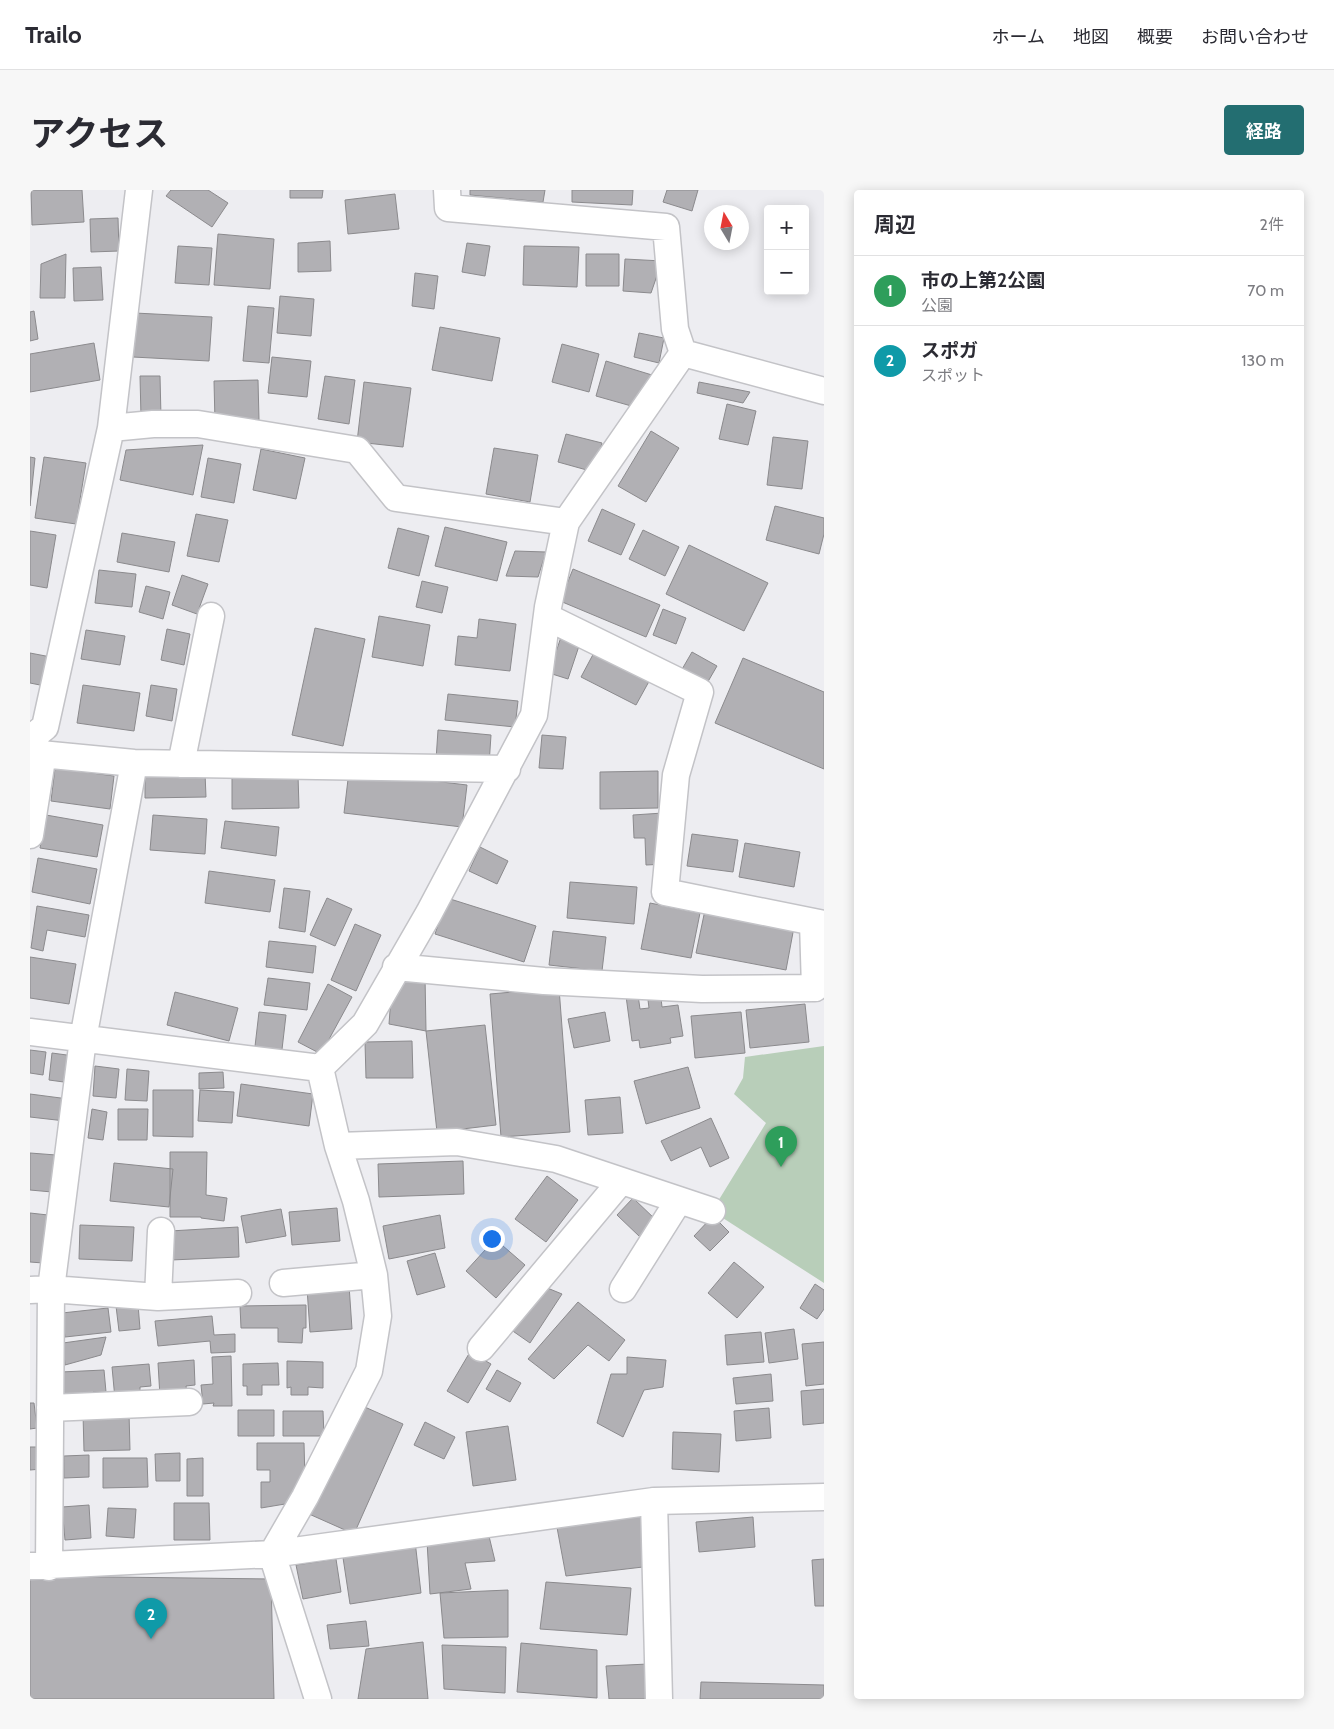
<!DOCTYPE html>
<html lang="ja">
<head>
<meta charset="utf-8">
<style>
	body { margin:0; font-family:Cabin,"Noto Sans JP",sans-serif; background:#f7f7f7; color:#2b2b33 }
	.controls { position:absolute; right:15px; top:15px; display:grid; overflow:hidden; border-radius:5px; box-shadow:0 2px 12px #0003 }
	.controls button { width:45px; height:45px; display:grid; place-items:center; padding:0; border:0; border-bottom:1px solid #e1e1e2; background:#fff; color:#2b2b33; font:25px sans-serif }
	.compass { position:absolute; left:674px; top:15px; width:45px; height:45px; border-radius:50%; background:#fff; box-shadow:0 2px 12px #0003; rotate:350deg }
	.you { position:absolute; left:461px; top:1048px; width:18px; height:18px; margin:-12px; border:4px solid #fff; border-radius:50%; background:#1a73e8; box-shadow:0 0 0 8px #1a73e833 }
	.badge { display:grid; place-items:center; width:32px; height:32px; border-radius:50%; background:#236e71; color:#fff; font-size:16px; font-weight:700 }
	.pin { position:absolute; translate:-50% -41px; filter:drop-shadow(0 1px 2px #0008) }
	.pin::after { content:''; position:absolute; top:26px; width:18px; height:15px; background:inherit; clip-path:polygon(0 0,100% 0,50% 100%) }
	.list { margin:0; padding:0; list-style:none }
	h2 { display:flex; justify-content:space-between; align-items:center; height:65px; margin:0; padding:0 20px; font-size:21px }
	h2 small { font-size:16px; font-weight:400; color:#7c7c81 }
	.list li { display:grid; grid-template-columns:32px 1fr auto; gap:15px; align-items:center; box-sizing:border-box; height:70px; padding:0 20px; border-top:1px solid #e1e1e2 }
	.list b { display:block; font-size:19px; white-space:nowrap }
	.list p { margin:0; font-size:16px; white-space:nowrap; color:#7c7c81 }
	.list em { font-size:16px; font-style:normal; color:#7c7c81 }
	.map { position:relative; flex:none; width:794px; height:1509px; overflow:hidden; border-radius:5px }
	header { display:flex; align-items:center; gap:30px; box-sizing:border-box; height:70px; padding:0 25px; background:#fff; border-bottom:1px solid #e1e1e2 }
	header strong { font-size:24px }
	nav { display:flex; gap:28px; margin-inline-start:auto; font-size:18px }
	.intro { display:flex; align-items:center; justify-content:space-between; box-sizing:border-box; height:120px; padding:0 30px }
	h1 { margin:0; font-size:35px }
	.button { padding:12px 22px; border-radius:5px; background:#236e71; color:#fff; font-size:18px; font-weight:700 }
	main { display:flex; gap:30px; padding:0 30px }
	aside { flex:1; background:#fff; border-radius:5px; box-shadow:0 2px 12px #0003 }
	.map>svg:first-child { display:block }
</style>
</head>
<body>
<header>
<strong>Trailo</strong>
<nav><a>ホーム</a><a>地図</a><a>概要</a><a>お問い合わせ</a></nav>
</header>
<div class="intro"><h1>アクセス</h1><a class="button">経路</a></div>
<main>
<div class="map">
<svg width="794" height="1509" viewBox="0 0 794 1509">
	<rect width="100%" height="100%" fill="#ededf1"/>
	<!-- green -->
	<path fill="#b8ceb9" d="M794,856V1093L682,1021L736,933L704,904L713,888L715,867Z"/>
	<!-- building -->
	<path fill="#b1b0b4" stroke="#8b8a8d" d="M1,0H52L54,32L2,35Z
		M141,0H178L198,13L182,37L136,6Z
		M260,0H293L292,8H260Z
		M440,0H515L513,12L440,5Z
		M542,0H603L602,15L542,12Z
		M637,0H668L662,21L633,12Z
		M365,4L369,39L318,44L315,10Z
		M88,28L89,61L61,62L60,29Z
		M188,44L244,49L240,99L184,95Z
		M300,51L301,81L268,82V53Z
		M437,53L460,56L455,86L432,82Z
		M148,56L182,58L179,95L145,93Z
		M494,56L549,57L547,97L493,95Z
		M36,64L35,108H10L11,74Z
		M556,64H589V96H556Z
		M595,69L632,71L621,103L593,101Z
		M71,77L73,110L44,111L43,78Z
		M385,83L408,86L404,119L382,116Z
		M250,106L284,109L281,146L247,143Z
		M218,116L244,118L239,173L213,171Z
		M4,121L8,149L0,151V122Z
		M105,123L182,127L179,171L103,167Z
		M410,137L470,148L462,191L402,180Z
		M609,143L634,148L629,173L604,167Z
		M64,153L70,190L0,202V164Z
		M532,154L569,164L559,202L522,192Z
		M242,167L281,171L277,207L238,203Z
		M576,171L622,185L612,219L566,206Z
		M110,186H130L131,227H111Z
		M295,186L325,190L319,234L288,229Z
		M228,190L229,230L185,232L184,191Z
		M334,192L381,198L373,257L327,252Z
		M669,192L720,202L713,213L667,203Z
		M697,214L726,221L718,255L689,249Z
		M621,241L649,258L616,312L588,296Z
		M536,244L572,253L564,282L528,272Z
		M743,247L778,251L772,299L737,295Z
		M173,255L163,305L90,290L96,260Z
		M464,258L508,265L500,312L456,304Z
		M231,259L275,268L266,309L223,300Z
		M0,267L5,268L0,316Z
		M14,267L56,273L46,334L5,328Z
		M178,268L211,274L204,313L171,307Z
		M745,316L794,328V344L789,364L736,350Z
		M572,319L605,334L591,365L558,351Z
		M166,324L198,330L189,372L157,366Z
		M415,337L477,352L467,391L405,376Z
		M368,338L399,346L389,386L358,378Z
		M613,340L649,357L635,386L599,369Z
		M0,341L26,345L17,398L0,395Z
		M92,343L145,352L139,382L87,372Z
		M659,355L738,393L714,441L636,404Z
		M485,361L516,362L508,387L476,386Z
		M543,379L630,415L616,447L530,411Z
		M69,380L106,384L102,417L65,413Z
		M152,385L178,394L167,424L142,415Z
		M392,391L418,397L412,423L386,417Z
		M116,396L140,402L133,429L109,422Z
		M633,419L656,428L646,454L623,445Z
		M349,426L400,435L393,476L342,467Z
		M449,429L486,434L480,481L425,475L428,446L447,448Z
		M285,438L335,449L313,556L262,545Z
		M137,439L160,444L154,475L131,470Z
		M56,440L95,446L90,475L51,469Z
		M532,444L551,450L538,489L519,483Z
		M567,457L622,486L606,515L551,487Z
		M662,462L687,476L676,495L651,481Z
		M0,463L26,468L20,497L0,493Z
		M713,468L794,502V579L685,533Z
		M53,495L110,503L104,541L47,533Z
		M121,495L147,499L142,531L116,526Z
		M418,504L488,511L485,537L415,530Z
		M408,540L461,545L459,575L406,570Z
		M512,545L536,547L533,579L509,578Z
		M25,578L84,586L80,619L21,611Z
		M319,581L437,595L432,637L314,623Z
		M628,581V618L570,619V582Z
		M175,583L176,607L115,608V584Z
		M268,585L269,618L202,619V586Z
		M633,623L637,674L616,675L615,648H604L603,625Z
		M16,625L73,635L67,667L10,658Z
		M123,625L177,629L175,664L120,660Z
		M195,631L249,637L246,666L191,658Z
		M662,644L708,650L703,682L657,676Z
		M715,653L770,662L764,697L709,687Z
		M450,657L478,671L467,694L439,681Z
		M8,668L67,679L60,714L2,702Z
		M179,681L245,690L240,722L175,713Z
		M540,692L607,697L604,734L537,728Z
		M254,698L280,701L275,742L249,738Z
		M297,708L322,719L305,756L280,745Z
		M417,708L506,736L494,772L405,744Z
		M620,713L670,723L661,768L611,759Z
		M7,716L59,725L55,747L17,740L13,761L1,758Z
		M675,720L764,737L756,780L666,763Z
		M325,734L351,745L326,801L301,790Z
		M523,741L576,747L572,781L519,775Z
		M239,751L286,756L283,783L236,777Z
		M0,767L46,774L39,814L0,808Z
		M363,782L395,786L396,841L359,834Z
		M238,788L280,793L277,820L234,815Z
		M298,794L322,807L291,864L268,852Z
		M529,798L540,942L471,947L460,804Z
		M145,802L208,818L199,851L137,835Z
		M608,805L610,819L619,818L618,810L631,808L632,817L648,815L653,846L640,848L641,853L610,858L609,850L602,851L596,806Z
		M775,814L779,852L720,858L716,820Z
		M229,822L256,825L251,868L224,865Z
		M575,822L580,851L544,858L538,829Z
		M711,822L715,863L665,868L661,826Z
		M455,835L466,935L407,942L396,841Z
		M382,851L383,888H336L335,852Z
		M0,860L16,862L13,885L0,883Z
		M22,863L44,866L41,893L19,890Z
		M65,876L89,879L86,908L63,906Z
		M658,877L670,918L616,934L604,891Z
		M97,879L119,881L117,911L95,910Z
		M193,882L194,898L169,899V883Z
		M211,894L283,904L279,936L207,926Z
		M123,900H163V947L123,946Z
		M170,900L204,902L202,933L168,931Z
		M0,904L46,910L44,932L0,927Z
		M590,907L593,943L558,945L555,910Z
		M62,919L77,922L73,950L58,948Z
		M88,919H118L117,950H88Z
		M681,928L699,968L680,977L671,957L641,971L631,951Z
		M140,962H177L176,1005L197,1008L194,1031L171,1028V1027H140Z
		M0,963L26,965L22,1002L0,1000Z
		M433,971L434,1004L349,1007L348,974Z
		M84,973L143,979L139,1017L80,1011Z
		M517,986L548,1010L516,1052L485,1029Z
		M603,1008L626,1030L610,1047L587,1025Z
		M307,1018L310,1051L262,1055L259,1022Z
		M251,1019L256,1046L216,1053L211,1026Z
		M0,1023L18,1025L13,1073L0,1072Z
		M410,1025L415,1058L359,1069L353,1036Z
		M683,1026L699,1042L680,1061L664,1046Z
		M50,1035L104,1037L102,1071L49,1069Z
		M208,1037L209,1067L141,1070L140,1041Z
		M465,1049L495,1075L466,1108L436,1081Z
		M405,1063L415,1097L387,1105L377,1071Z
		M704,1072L734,1097L707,1128L678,1103Z
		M505,1093L532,1104L500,1153L477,1137Z
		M785,1094L794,1100V1119L787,1129L770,1118Z
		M319,1095L322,1139L280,1142L277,1098Z
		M548,1112L595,1150L579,1171L558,1155L524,1189L498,1169Z
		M108,1114L110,1139L89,1141L86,1116Z
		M276,1115V1138H273L272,1153L248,1152V1138H211L210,1116Z
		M78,1118L81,1142L35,1147L32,1123Z
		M182,1126L184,1145L205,1144V1162L181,1163L180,1151L128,1156L125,1131Z
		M764,1139L768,1169L739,1173L735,1143Z
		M731,1142L734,1172L697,1175L695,1145Z
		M76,1147L71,1165L35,1175L33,1153Z
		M794,1152V1194L776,1196L772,1154Z
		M440,1162L461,1174L438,1213L417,1201Z
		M201,1166L202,1216H183L184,1213L173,1214L171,1195L183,1194L182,1167Z
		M597,1167L636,1170L633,1197L614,1200L593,1247L567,1233L581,1184H597Z
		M164,1170L165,1195L156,1196L157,1205L130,1207L128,1173Z
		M257,1171L293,1172V1198L278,1197V1205H261V1197L257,1198Z
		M248,1173L249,1195H232V1205H217V1196H213V1174Z
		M119,1174L121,1196L110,1197V1207L85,1209L82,1177Z
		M74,1180L76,1202H63L64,1208L33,1205L31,1182Z
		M467,1180L491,1193L480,1212L456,1199Z
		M741,1184L743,1211L706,1214L703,1188Z
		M794,1199V1233L773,1235L771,1201Z
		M0,1213H4L7,1238L0,1239Z
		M328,1214L373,1234L324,1344L279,1324Z
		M739,1218L741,1248L706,1251L704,1221Z
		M208,1220H244V1246H208Z
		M253,1221H293L294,1246H253Z
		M99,1223L100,1260L54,1261L53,1224Z
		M395,1232L425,1247L414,1269L384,1255Z
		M478,1236L486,1290L443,1296L436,1242Z
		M643,1242L691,1244L689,1282L642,1279Z
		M227,1253H274L275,1291L273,1311L231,1318V1292H240V1280H227Z
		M0,1257H11L12,1279L0,1280Z
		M150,1263V1291H126L125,1264Z
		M59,1265V1287L34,1288V1266Z
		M73,1268H117L118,1297L73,1298Z
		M173,1268V1306H157V1269Z
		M144,1313H179L180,1350H144Z
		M59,1315L61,1348L35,1350L32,1317Z
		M78,1318L106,1319L104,1348L76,1346Z
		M611,1321L613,1377L536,1386L526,1332Z
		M723,1327L725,1357L669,1362L666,1332Z
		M458,1342L465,1371L435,1373L441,1399L400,1404L397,1351Z
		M385,1351L391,1403L320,1414L312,1361Z
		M306,1369L311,1402L273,1409L266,1375Z
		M794,1369V1416H785L782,1370Z
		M0,1386L241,1389L244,1509H0Z
		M516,1392L601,1398L597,1445L510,1439Z
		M478,1400V1447L414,1448L410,1403Z
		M336,1431L339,1456L300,1459L297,1435Z
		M393,1452L398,1509H328L336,1459Z
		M491,1453L567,1460V1508L487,1502Z
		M412,1455L476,1457L475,1503L414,1499Z
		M618,1474L621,1509H579L576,1476Z
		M671,1492L794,1495V1509H670Z"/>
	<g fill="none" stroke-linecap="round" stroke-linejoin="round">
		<defs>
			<path id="minor" d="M417,0L418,18L636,37L645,139L653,163
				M653,163L794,201
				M81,238L123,234H168L327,260L366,308L536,332
				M517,427L670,502L646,585L635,702L794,734
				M0,549L15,537L81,238L109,0
				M0,563L104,573L477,579
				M151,574L181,426
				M0,645L13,563
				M366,777L514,791L672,799L785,798L783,732
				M0,842L290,878
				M290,878L335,834L399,723L504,525L518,417L536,332L653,163
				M308,956L427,952L526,969L682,1021
				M253,1093L344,1085
				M593,1099L649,1010
				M0,1100L21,1099L128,1107L208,1103
				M128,1107L131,1041
				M451,1158L591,991
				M20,1218L159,1212
				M624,1311L629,1509
				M0,1376L242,1364L624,1311L794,1307
				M19,1377L21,1099L53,849L104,573
				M288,1509L242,1364L275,1307L339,1181L348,1126L344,1085L326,1011L308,956L290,878"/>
		</defs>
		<!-- minor casing -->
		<use href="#minor" stroke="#c3c3c7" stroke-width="29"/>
		<!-- minor -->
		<use href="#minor" stroke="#fff" stroke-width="26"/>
	</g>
</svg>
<div class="controls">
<button>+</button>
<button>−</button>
</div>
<svg class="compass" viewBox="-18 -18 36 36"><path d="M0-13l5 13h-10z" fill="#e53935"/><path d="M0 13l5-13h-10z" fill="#7c7c81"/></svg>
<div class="you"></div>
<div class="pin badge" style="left:751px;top:977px;background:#2e9e5b">1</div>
<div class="pin badge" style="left:121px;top:1449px;background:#0f9aa8">2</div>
</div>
<aside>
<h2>周辺<small>2件</small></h2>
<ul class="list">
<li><span class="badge" style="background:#2e9e5b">1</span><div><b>市の上第2公園</b><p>公園</p></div><em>70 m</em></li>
<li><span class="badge" style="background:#0f9aa8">2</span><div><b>スポガ</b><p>スポット</p></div><em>130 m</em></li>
</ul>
</aside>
</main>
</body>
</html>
